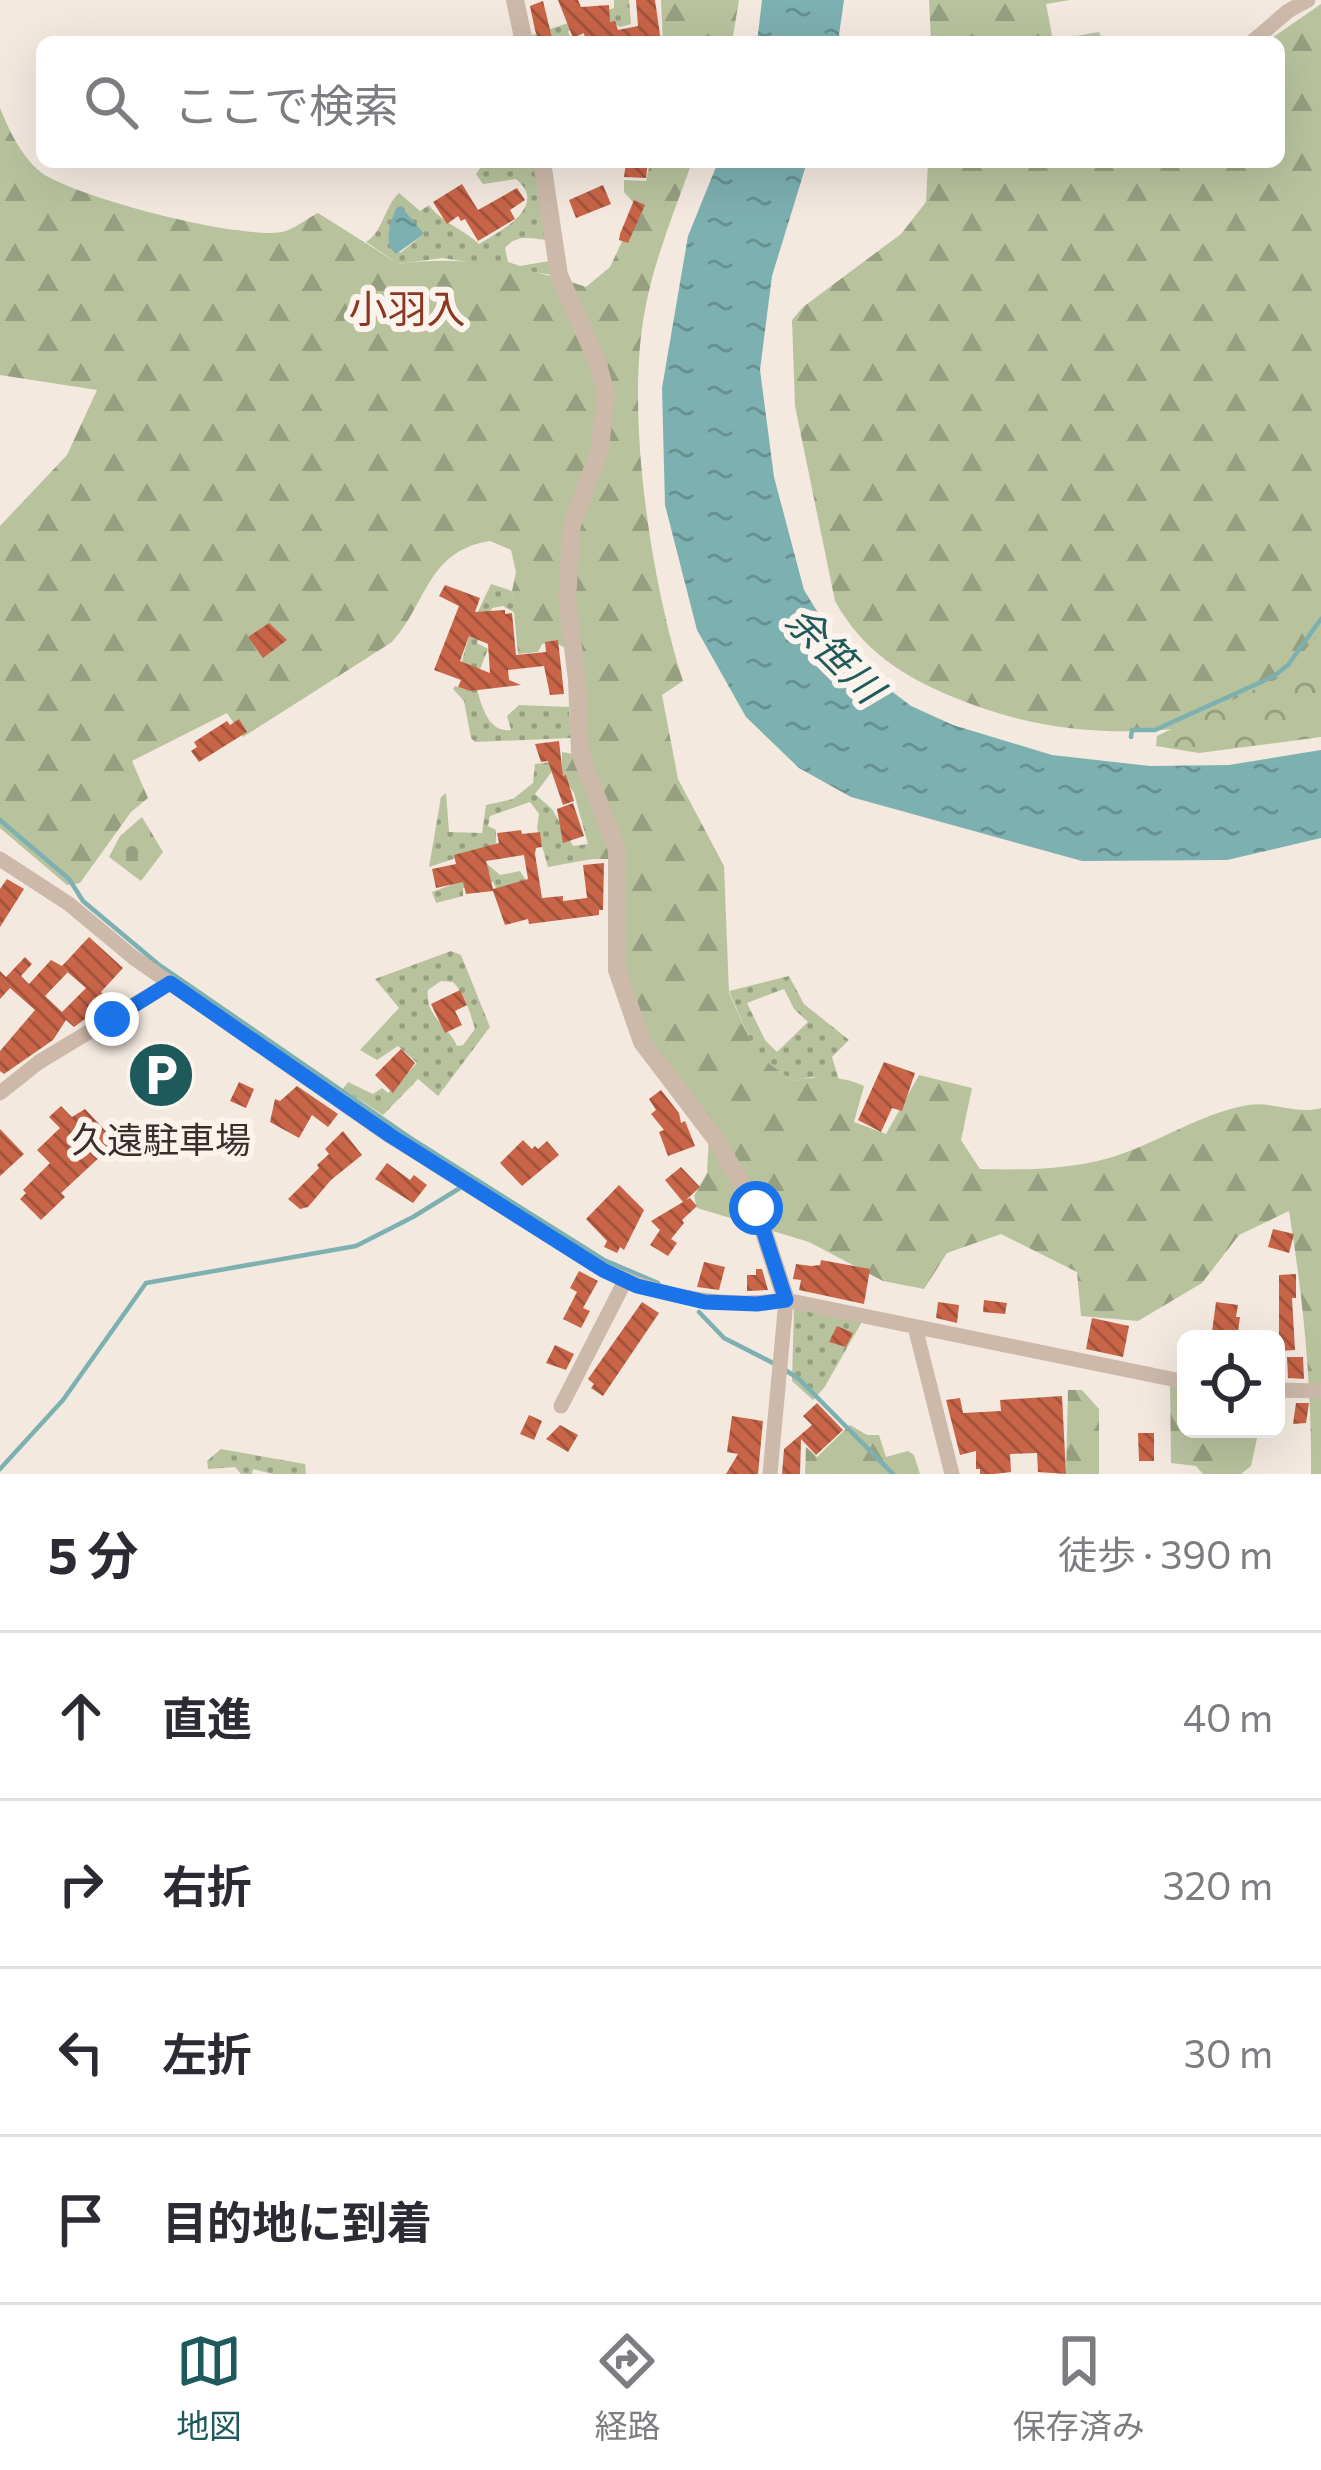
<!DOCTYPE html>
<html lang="ja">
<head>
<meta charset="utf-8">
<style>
	body { margin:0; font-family:Commissioner,"Noto Sans JP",sans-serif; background:#f2f2f3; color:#2b2b33 }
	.controls { position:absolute; right:36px; bottom:36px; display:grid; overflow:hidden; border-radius:18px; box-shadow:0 12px 48px #0002 }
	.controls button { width:108px; height:108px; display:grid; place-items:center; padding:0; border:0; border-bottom:3px solid #e1e1e2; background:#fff; color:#2b2b33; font:60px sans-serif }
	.stop { position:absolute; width:36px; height:36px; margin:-27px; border:9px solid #1a73e8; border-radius:50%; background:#fff }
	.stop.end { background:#1a73e8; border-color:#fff; box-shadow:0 3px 12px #0008 }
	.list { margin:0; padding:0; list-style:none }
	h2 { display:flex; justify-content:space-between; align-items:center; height:156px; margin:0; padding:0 48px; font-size:51px }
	h2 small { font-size:39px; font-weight:400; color:#7c7c81 }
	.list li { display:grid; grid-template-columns:78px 1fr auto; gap:36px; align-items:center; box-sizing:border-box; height:168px; padding:0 48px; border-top:3px solid #e1e1e2 }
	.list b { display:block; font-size:45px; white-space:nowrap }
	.list em { font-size:39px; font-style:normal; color:#7c7c81 }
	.icon { flex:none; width:66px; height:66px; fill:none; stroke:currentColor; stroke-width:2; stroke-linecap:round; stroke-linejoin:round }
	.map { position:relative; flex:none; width:1321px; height:1474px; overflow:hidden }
	.search { position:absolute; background:#fff; box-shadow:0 12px 48px #0002; left:36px; right:36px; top:36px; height:132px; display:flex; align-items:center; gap:30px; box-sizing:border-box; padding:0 42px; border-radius:18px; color:#7c7c81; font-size:45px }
	.sheet { height:828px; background:#fff }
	nav { display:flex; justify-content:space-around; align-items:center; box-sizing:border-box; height:168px; border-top:3px solid #e1e1e2; background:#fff; font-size:33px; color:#7c7c81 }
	nav a { display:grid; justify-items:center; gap:6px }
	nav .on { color:#1e5a5c }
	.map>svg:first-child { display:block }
</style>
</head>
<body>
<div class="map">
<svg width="1321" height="1474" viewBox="0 0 1321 1474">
	<defs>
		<pattern id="grass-dots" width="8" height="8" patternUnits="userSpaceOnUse" patternTransform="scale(3)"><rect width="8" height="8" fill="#b8c39e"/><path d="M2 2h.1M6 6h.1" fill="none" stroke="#979f81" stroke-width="1.8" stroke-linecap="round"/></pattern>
		<pattern id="forest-firs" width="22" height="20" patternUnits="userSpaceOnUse" patternTransform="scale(3)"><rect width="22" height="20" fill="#b8c39e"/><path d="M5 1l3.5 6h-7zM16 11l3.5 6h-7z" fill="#979f81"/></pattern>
		<pattern id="cemetery-stones" width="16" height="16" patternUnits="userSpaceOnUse" patternTransform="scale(3)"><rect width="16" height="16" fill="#b8c39e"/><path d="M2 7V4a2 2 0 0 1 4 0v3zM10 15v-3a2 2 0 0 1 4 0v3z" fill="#979f81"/></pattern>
		<pattern id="park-crowns" width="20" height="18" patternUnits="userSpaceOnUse" patternTransform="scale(3)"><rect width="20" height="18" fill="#b8c39e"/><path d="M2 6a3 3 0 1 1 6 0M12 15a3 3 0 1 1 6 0" fill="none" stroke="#979f81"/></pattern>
		<pattern id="water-ripples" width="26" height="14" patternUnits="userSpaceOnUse" patternTransform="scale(3)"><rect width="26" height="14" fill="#7db0b1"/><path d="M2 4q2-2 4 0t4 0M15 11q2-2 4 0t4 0" fill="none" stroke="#679090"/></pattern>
		<pattern id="building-back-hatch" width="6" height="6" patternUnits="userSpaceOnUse" patternTransform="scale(3)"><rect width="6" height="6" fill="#c86448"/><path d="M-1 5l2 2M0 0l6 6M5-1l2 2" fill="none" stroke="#a3533c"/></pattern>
	</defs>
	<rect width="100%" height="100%" fill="#f3e9df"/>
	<!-- grass -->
	<path fill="url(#grass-dots)" fill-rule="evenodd" d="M614,0H629L631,24L620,27L602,17L568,31L571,40L585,36L587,42H533L532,35L614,8Z
		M484,162H534L547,240C531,238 516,234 505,248L508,262L520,266L549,261L553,275L442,258L399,264L366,242C383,232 384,207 399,193L420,211L429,205C442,223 462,228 479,244C501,231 549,206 516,179L483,184L476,174ZM396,208L424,234L400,253L389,241Z
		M491,584L512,591L515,613L503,606L492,608L477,643L488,649L475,682C481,702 486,733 511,730L507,716L519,705L569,707L571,738L475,742L471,738L464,701L453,689L455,686L466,690L473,669L462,661L473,622Z
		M560,761L535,794L552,809L573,846L588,844L592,859L548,867L537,828L539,814L530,802L490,816L488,826L496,830V843L482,853L485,862L500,875L520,871L526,880L497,890L493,882L463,888V896L436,903L432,892L464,880L471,853L429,867L441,797L446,793L449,832L482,833L486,805L513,799L533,783L535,764Z
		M451,951L461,955L490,1027L438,1096L418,1079L383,1115L343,1089L348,1082L373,1094L382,1088L388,1093L417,1063L398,1046L377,1060L360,1050L399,1008L375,979ZM441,981L453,982C465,994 470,1013 475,1029L463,1045L457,1046C448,1025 425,1017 428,990Z
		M789,976L804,1004L849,1040L832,1057L839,1080L811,1077L793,1081L757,1056L729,991ZM784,989L794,1009L808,1022L777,1052L765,1040L747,1003Z
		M794,1307L863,1320L824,1388L813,1400L792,1381Z
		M221,1449L305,1464L306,1474H272L253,1469L252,1474H241L235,1467L208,1469L207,1461Z"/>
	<!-- forest -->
	<path fill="url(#forest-firs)" d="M661,0H739L732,42H663Z
		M929,0H1070L1046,4L1053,40L1099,32L1103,42H931Z
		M1321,4V709C1188,730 1082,751 953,697C902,676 862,650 835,601L795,406L792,320L803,307L901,234L926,202L928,162H1279V42H1266Z
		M0,108C10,132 19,152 38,170C67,196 250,243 286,231C297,227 308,218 318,213L399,264C461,255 527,266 586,287L610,267L638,208L624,192V180L646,181L650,162H692C675,210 654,260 645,310C625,412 651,582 683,681L662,695L678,779L724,866L729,993L757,1055L793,1081C816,1075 843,1076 864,1086L854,1122L886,1134L919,1075L972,1088L961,1140L980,1169C1024,1170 1066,1170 1109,1158C1157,1144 1198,1114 1248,1105C1272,1101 1296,1115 1321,1108V1474H1311C1312,1386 1303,1297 1289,1211L1239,1235L1202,1283L1138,1321L1081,1316L1077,1272L1001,1234L947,1253L924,1289L883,1281L809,1242L697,1208L694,1196L707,1173L709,1136L650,1045L624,977L623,859H592L574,793L562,776V752L573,754L578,655L554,642L542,644L538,652L518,654L512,591L516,572L511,550L490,541C427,551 428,602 392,642L243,737L227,713L132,761L148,798L131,812L80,883L67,885L0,828V526L67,455L97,390L0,375Z
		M1170,1384L1186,1386V1429H1259L1251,1466L1241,1474H1203L1196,1466L1171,1463Z
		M1068,1390H1082L1099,1409V1474H1066Z
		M850,1425L867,1435H879L886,1457L908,1451L914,1455L920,1474H805L806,1447L817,1457Z"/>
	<!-- cemetery -->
	<path fill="url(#cemetery-stones)" d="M142,817L163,852L141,881L109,857L120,836Z"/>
	<!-- park -->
	<path fill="url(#park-crowns)" d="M1321,630V737L1199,753L1156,746L1157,736L1285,675Z"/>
	<!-- water -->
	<path fill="url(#water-ripples)" d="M762,0H844L838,42H757Z
		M718,162H807L772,276L760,370L774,477L804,590L844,655L911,706L953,725L1052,755L1150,766L1229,765L1321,750V838L1227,860L1082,861L851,797L799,768L746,717L697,630L665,505L662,388L688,236Z
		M401,206L424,234L396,254C382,242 391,223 396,208Z"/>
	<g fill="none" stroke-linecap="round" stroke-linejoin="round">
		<!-- stream -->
		<path stroke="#7db0b1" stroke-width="4.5" d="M1131,737L1132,730H1155L1274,676L1288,665L1321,619
			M0,820L69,879L83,901L158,964L415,1141L604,1260L658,1283
			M699,1312L724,1338L775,1364
			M785,1370L798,1378L893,1474
			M0,1469L63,1400L146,1283L356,1246L413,1217L460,1188"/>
	</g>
	<!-- building -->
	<path fill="url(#building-back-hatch)" fill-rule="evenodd" d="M558,0H578L581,7L609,5L610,22L615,21L618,30L638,26L636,0H655L661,42H585L584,33L573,38Z
		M543,1L553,42H539L535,30L530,6Z
		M626,162H648L646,178L624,177Z
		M462,184L478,210L517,188L525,200L510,210L515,219L478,241L465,219L461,221L458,216L447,224L433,202Z
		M603,185L611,204L576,218L569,200Z
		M634,200L645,205L628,243L619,240L620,234Z
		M445,585L480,598L475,612L505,610V614L512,613L516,655L546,652L545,642L558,640L564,694L550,695L544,666L508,670L509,680L521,685L470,691L458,687L461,680L434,670L459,606L439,596ZM469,636L488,644L490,673L460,661Z
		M269,623L287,640L263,658L248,637Z
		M239,719L247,732L199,762L191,751L197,747L194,742L227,721L230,725Z
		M559,741L563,776L566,775L574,801L563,805L548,761L541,762L535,744Z
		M573,803L584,836L563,843L557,809Z
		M521,830L522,834L540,832L542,847L536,848L535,854L542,898L563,896V901L587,898L583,865L604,863L603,910H599V915L529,924L528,919L505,925L493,891L466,894L463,882L436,888L432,869L456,864L454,855L499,843L497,833ZM524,855L528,879L493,889L486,861Z
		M7,879L24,889L0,927V889Z
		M89,937L123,968L101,992L110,1001L74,1027L66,1020L53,1040L4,1074L0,1071V1051L35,1010L10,988L0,999V971L6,977L25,957L32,964L21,976L29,984L51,960L62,966ZM65,970L86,988L62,1012L45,996L68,972Z
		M460,990L467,1005L455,1011L462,1025L445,1033L431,1004Z
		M401,1049L415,1063L393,1093L375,1075Z
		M884,1062L915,1073L902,1111L892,1108L881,1132L858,1120Z
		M239,1082L254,1089L246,1108L230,1101Z
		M297,1086L338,1114L328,1127L312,1115L299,1138L270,1122L275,1099L280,1101Z
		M661,1090L679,1113L681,1123L685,1121L695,1146L668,1156L659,1132L664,1130L651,1114L656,1110L649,1099Z
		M61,1106L72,1117L85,1109L116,1142L61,1193L65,1197L41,1220L20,1199L26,1193L23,1190L50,1163L37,1150L60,1128L49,1117Z
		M0,1129L24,1154L0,1176Z
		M343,1131L362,1155L331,1180L308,1207L300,1209L288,1199L319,1168L317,1165L329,1154L325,1149Z
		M523,1140L532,1149L535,1146L538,1149L547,1141L559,1155L522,1186L500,1163Z
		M387,1163L410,1180L414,1175L427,1185L413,1203L375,1179Z
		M681,1167L700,1187L686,1200L690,1198L697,1206L682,1220L684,1223L671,1239L677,1243L668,1256L650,1245L660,1230L651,1221L683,1202L665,1180Z
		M619,1185L644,1210L624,1250L620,1247L617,1253L604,1247L607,1241L586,1219Z
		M1273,1229L1294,1234L1289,1253L1268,1247Z
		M821,1260L870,1269L864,1304L799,1290L801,1280L793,1279L796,1264L811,1266L820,1265Z
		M704,1262L725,1267L719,1290L697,1287Z
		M756,1269H762L768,1290L747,1291V1275H756Z
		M579,1271L598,1281L583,1308L590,1311L581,1328L563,1319L577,1292L570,1288Z
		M1296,1274V1298H1292L1295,1350L1279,1351V1275Z
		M984,1300L1007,1303L1005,1314L983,1312Z
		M642,1302L659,1313L603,1396L591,1388L594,1384L588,1379Z
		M938,1302L959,1305L957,1323L936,1318Z
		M1216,1302L1238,1305L1236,1317H1240L1237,1339H1211Z
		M1092,1318L1129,1326L1123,1357L1086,1349Z
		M837,1326L853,1333L846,1347L829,1342Z
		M555,1345L574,1354L566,1370L546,1363Z
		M1287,1357H1303L1304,1379L1288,1378Z
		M1062,1396L1066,1474L1038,1472L1037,1453L1010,1454L1011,1472L994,1474H980V1469H976V1451L960,1455L946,1400L960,1398L963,1413L1001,1411L1000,1400Z
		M817,1403L843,1430L816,1455L801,1439L800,1474H782L784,1449L812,1425L803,1416Z
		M1296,1403H1309L1306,1423L1293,1424Z
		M529,1415L542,1421L534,1440L520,1434Z
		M732,1416L763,1421L758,1474H726L738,1454L727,1452Z
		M560,1425L578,1435L568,1452L546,1439Z
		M1138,1433H1154V1461H1139Z"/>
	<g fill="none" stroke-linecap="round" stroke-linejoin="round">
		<!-- minor -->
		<path stroke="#ccb9aa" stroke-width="15" d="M1252,42L1288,11L1308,0
			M0,859L69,904L134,958L390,1136L603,1270C662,1297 721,1309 786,1300L1186,1382
			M0,1093L39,1062L170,983
			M915,1327L952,1474
			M1276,1390L1321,1391
			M561,1406L625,1281
			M770,1474L786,1300"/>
		<!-- tertiary -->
		<path stroke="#ccb9aa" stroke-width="18" d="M515,0L524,42
			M542,162L559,275L596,359L606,393L600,449L572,525L567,599L577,680L580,753L617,850V970L642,1042L715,1138L756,1208L786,1300"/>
	</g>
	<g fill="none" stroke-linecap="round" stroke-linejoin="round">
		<!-- route -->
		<path stroke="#1a73e8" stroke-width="15" d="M112,1019L170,983L391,1136L603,1270L637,1286L705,1302L757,1304L786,1300L756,1208"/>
	</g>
	<!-- icons -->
	<defs>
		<symbol id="parking-disc" viewBox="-11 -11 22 22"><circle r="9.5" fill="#1e5a5c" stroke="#fbf3ec"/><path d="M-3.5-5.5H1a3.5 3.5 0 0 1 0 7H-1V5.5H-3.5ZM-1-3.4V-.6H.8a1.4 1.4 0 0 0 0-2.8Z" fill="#fff"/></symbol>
	</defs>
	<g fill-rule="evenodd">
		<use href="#parking-disc" x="123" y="1037" width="76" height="76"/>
	</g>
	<g text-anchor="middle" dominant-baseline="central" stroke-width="12" stroke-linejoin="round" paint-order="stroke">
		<!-- poi labels -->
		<g font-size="36" fill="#3a2e2a" stroke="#fbf3ec">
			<text x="161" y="1138">久遠駐車場</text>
		</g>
		<!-- neighbourhood labels -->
		<g font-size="39" fill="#8a3821" stroke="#fbf3ec">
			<text x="407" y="307">小羽入</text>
		</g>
		<!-- water labels -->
		<g font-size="39" font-style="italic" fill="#1e5a5c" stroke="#fbf3ec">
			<text transform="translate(836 653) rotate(45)">余笹川</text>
		</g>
	</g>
</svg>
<div class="controls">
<button><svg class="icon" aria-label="locate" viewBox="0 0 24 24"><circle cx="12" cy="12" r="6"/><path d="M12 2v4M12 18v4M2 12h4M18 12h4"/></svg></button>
</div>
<div class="stop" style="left:756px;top:1208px"></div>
<div class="stop end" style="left:112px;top:1019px"></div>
<div class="search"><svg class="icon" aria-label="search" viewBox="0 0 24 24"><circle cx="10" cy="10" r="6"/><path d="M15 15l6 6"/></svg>ここで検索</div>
</div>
<section class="sheet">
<h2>5 分<small>徒歩 · 390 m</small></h2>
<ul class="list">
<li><svg class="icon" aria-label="ahead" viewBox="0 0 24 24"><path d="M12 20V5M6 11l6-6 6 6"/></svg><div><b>直進</b></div><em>40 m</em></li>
<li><svg class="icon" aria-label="right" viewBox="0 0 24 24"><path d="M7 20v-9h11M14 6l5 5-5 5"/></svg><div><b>右折</b></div><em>320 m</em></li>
<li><svg class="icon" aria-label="left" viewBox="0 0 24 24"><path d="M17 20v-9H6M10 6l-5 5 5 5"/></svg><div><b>左折</b></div><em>30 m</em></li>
<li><svg class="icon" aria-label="arrive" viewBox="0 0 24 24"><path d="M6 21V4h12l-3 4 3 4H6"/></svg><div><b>目的地に到着</b></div></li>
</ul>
</section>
<nav>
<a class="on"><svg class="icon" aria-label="map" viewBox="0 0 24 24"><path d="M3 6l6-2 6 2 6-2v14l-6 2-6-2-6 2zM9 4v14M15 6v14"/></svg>地図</a>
<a><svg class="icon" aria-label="directions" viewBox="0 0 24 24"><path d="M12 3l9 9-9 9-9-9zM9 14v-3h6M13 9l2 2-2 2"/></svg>経路</a>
<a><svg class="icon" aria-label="saved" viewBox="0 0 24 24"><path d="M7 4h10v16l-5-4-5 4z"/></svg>保存済み</a>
</nav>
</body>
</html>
